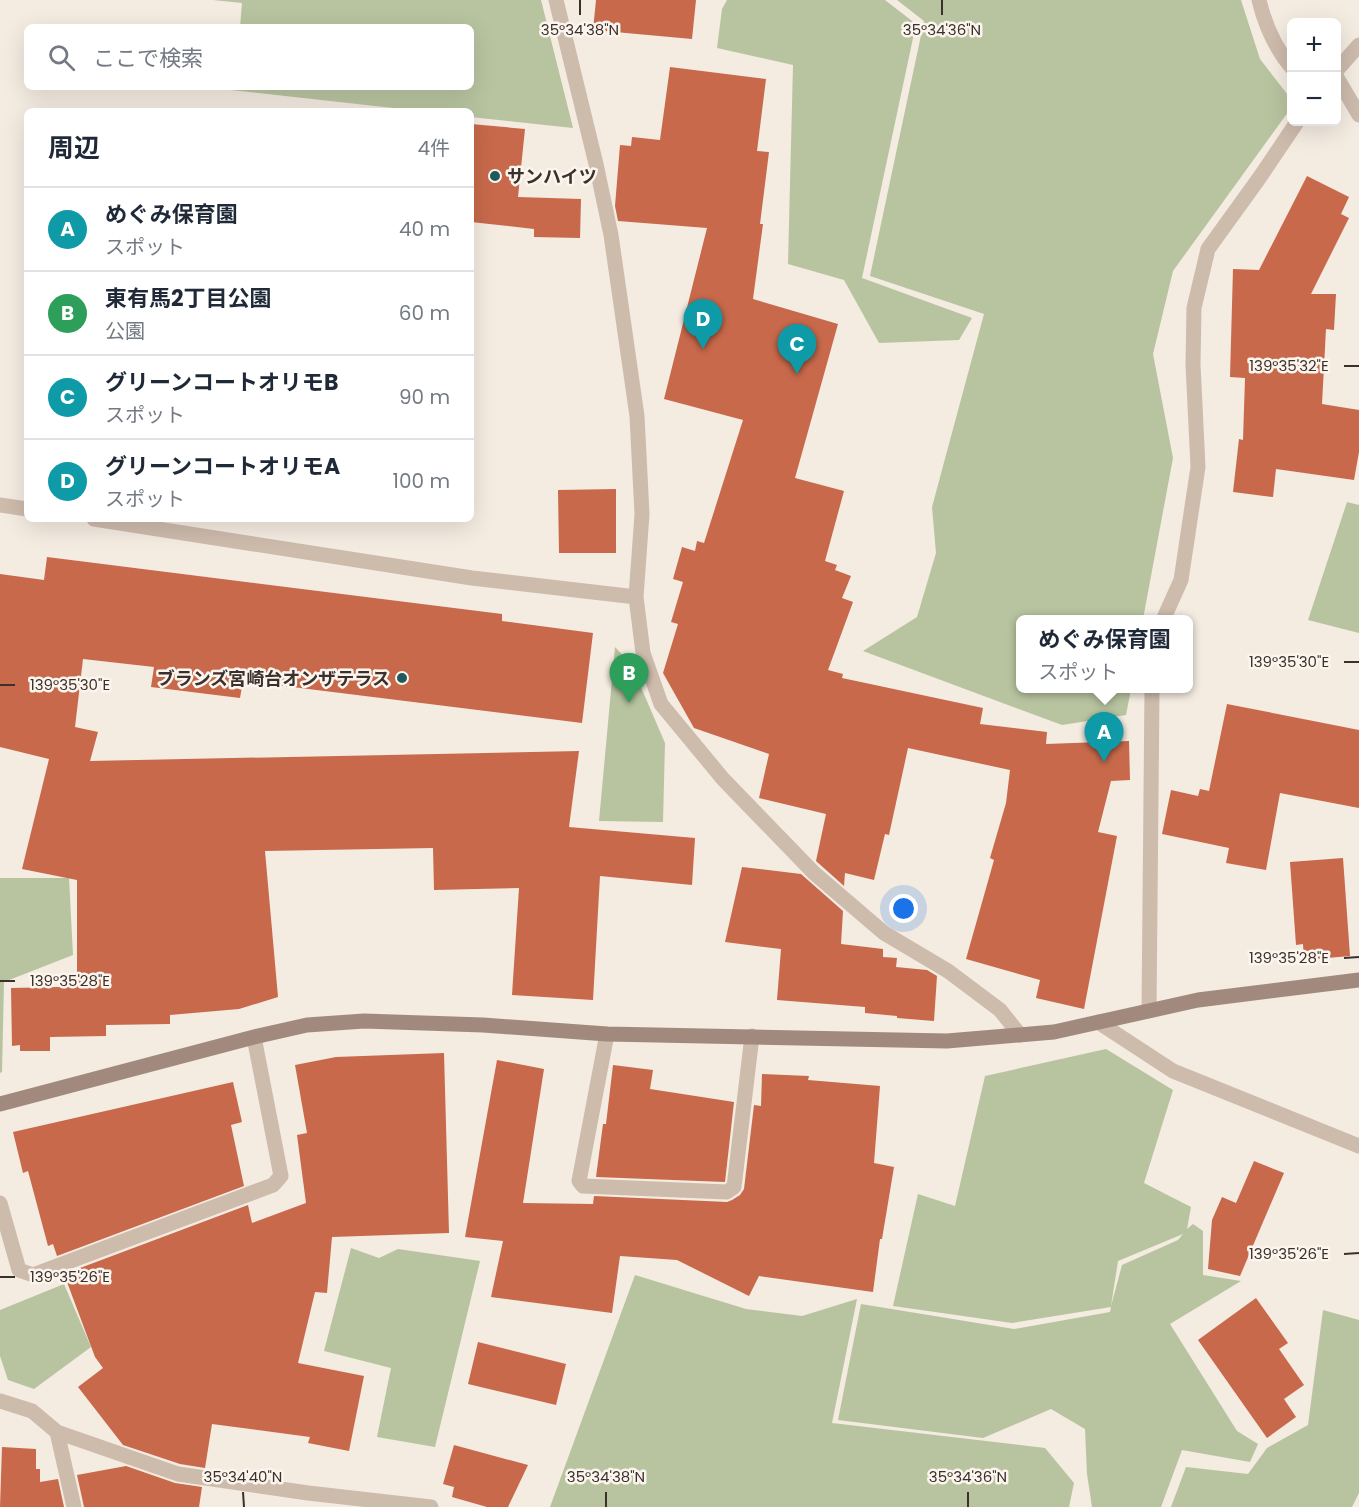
<!DOCTYPE html>
<html lang="ja">
<head>
<meta charset="utf-8">
<style>
	body { margin:0; font-family:Poppins,"Noto Sans JP",sans-serif; background:#f6f6f7; color:#1f2937 }
	.controls { position:absolute; right:18px; top:18px; display:grid; overflow:hidden; border-radius:9px; box-shadow:0 6px 24px #0002 }
	.controls button { width:54px; height:54px; display:grid; place-items:center; padding:0; border:0; border-bottom:2px solid #e0e1e3; background:#fff; color:#1f2937; font:30px sans-serif }
	.you { position:absolute; left:904px; top:909px; width:21px; height:21px; margin:-15px; border:4px solid #fff; border-radius:50%; background:#1a73e8; box-shadow:0 0 0 9px #1a73e833 }
	.badge { display:grid; place-items:center; width:39px; height:39px; border-radius:50%; background:#1f5a5e; color:#fff; font-size:20px; font-weight:700 }
	.pin { position:absolute; translate:-50% -50px; filter:drop-shadow(0 2px 3px #0008) }
	.pin::after { content:''; position:absolute; top:32px; width:21px; height:18px; background:inherit; clip-path:polygon(0 0,100% 0,50% 100%) }
	.popup { position:absolute; left:1016px; top:615px; width:177px; height:78px; box-sizing:border-box; display:grid; place-content:center; border-radius:9px; background:#fff; filter:drop-shadow(0 2px 4px #0005); font-size:20px; white-space:nowrap; color:#747a83 }
	.popup b { font-size:22px; color:#1f2937 }
	.popup::after { content:''; position:absolute; left:50%; top:100%; margin-left:-12px; border:12px solid transparent; border-top-color:#fff }
	.list { margin:0; padding:0; list-style:none }
	h2 { display:flex; justify-content:space-between; align-items:center; height:78px; margin:0; padding:0 24px; font-size:26px }
	h2 small { font-size:20px; font-weight:400; color:#747a83 }
	.list li { display:grid; grid-template-columns:39px 1fr auto; gap:18px; align-items:center; box-sizing:border-box; height:84px; padding:0 24px; border-top:2px solid #e0e1e3 }
	.list b { display:block; font-size:22px; white-space:nowrap }
	.list p { margin:0; font-size:20px; white-space:nowrap; color:#747a83 }
	.list em { font-size:20px; font-style:normal; color:#747a83 }
	.icon { flex:none; width:33px; height:33px; fill:none; stroke:currentColor; stroke-width:2; stroke-linecap:round; stroke-linejoin:round }
	.map { position:relative; flex:none; width:1359px; height:1507px; overflow:hidden }
	.search { position:absolute; background:#fff; box-shadow:0 6px 24px #0002; left:24px; top:24px; width:450px; height:66px; display:flex; align-items:center; gap:15px; box-sizing:border-box; padding:0 21px; border-radius:9px; color:#747a83; font-size:22px }
	.panel { position:absolute; background:#fff; box-shadow:0 6px 24px #0002; left:24px; top:108px; width:450px; height:414px; border-radius:9px }
	.map>svg:first-child { display:block }
</style>
</head>
<body>
<div class="map">
<svg width="1359" height="1507" viewBox="0 0 1359 1507">
	<rect width="100%" height="100%" fill="#f4ebe1"/>
	<!-- green -->
	<path fill="#b8c4a0" fill-rule="evenodd" d="M213,0H541L573,128L471,117V111H420L231,90L232,87H471V27H240L242,3Z
		M727,0H885L916,24L862,278L972,318L959,340L879,343L844,280L788,264L793,65L717,48L722,9Z
		M897,0H1241L1260,59L1291,99V108L1173,271L1153,354L1173,458L1143,619L1020,620V688L1131,689L1126,715L1062,725L863,651L917,617L936,553L932,507L984,314L870,276L924,21Z
		M1347,502L1359,505V633L1308,620Z
		M615,647L631,664L665,743L663,822L599,821Z
		M0,878H69L73,955L4,982L2,1072L0,1073Z
		M1106,1049L1173,1090L1144,1183L1191,1207L1187,1229L1193,1224L1203,1231V1275L1241,1281L1170,1324L1237,1431L1258,1444L1250,1462L1182,1450L1161,1507H1092L1087,1474L1085,1429L1051,1409L983,1438L838,1420L861,1304L1014,1329L1110,1312L1111,1307L1012,1323L893,1306L918,1194L955,1206L985,1076ZM1183,1234L1178,1240L1122,1265L1111,1306L1118,1261Z
		M351,1248L379,1258L398,1249L480,1261L435,1447L377,1437L391,1368L324,1351Z
		M635,1275L746,1309L802,1316L857,1299L832,1423L1045,1448L1074,1483L1069,1507H550Z
		M64,1284L91,1347L34,1389L8,1380L0,1356V1310Z
		M1323,1310L1359,1320V1493L1352,1507H1171L1186,1467L1248,1474L1267,1448L1308,1425Z"/>
	<!-- building -->
	<path fill="#c8694b" d="M596,0H696L692,39L593,30Z
		M670,67L766,79L757,151L769,152L760,224H763L753,299L838,324L795,478L844,491L825,561L837,565L835,570L851,576L842,598L853,602L828,670L843,674L842,678L983,708L980,724L1047,732L1046,744L1129,741L1130,780L1111,781L1098,832L1117,836L1084,1009L1036,998L1040,980L966,959L994,860L990,858L1006,803L1010,770L908,748L889,835L885,834L874,880L845,873L844,886L816,861L826,814L759,798L769,754L694,728L663,673L678,624L671,622L683,582L673,579L682,547L695,551L697,541L704,543L743,420L664,399L707,228L618,221L615,206L620,145L631,146L632,137L660,140Z
		M471,124L525,129L518,197L581,199L580,238L534,237V229L471,222Z
		M1307,176L1349,197L1341,214L1349,218L1311,294H1336L1334,330L1326,329L1322,404L1359,410V452L1354,480L1276,469L1273,497L1233,492L1239,439L1243,440L1245,378L1230,377L1233,269L1259,270Z
		M616,489V553H559L558,490Z
		M47,557L502,614V621L593,633L582,723L243,681L240,698L151,687L154,667L83,659L75,727L98,732L90,761L579,751L569,827L695,838L692,885L600,876L593,1000L512,995L519,888L434,890L433,848L265,851L278,997L239,1009L170,1015V1024L106,1025V1036L50,1037V1051H20V1045L12,1046L11,988L59,987V984H77V880L22,869L49,759L0,747V574L44,580Z
		M1227,704L1359,730V808L1280,793L1266,870L1226,863L1229,848L1162,834L1171,790L1198,796L1200,789L1209,791Z
		M1343,858L1350,956L1304,960L1303,944L1296,945L1290,862Z
		M742,867L801,874L843,911L841,944L883,949V957L897,958L896,967L927,970L937,976L934,1021L897,1018V1016L865,1013V1007L777,1000L781,949L725,942Z
		M444,1053L449,1233L332,1237L327,1293L315,1292L298,1363L364,1376L349,1451L308,1443L310,1437L212,1424L205,1468L180,1464L123,1445L78,1387L103,1368L95,1357L64,1274L248,1205L252,1223L306,1203L297,1135L307,1133L295,1065L336,1057Z
		M497,1060L544,1069L523,1203L593,1204L594,1196L727,1202L732,1200L740,1195L744,1189L754,1105L761,1106L762,1074L809,1076L808,1080L880,1086L874,1163L894,1167L882,1239H880L873,1292L759,1276L749,1296L677,1260L620,1256L612,1313L491,1297L503,1241L465,1237Z
		M613,1065L653,1070L650,1089L734,1102L725,1182L596,1177L603,1124H606Z
		M233,1082L242,1122L231,1125L244,1186L57,1256L53,1244L48,1246L28,1171L23,1173L13,1132Z
		M1254,1161L1284,1173L1240,1276L1208,1269L1212,1220L1222,1197L1236,1203Z
		M1256,1298L1288,1343L1279,1349L1304,1385L1284,1399L1296,1417L1267,1438L1198,1340Z
		M478,1342L566,1364L556,1405L468,1384Z
		M454,1445L528,1465L508,1507H487L452,1497L454,1487L443,1484Z
		M2,1447L36,1449V1469H40V1482L58,1479L64,1507H0Z
		M126,1466L175,1483L202,1487L199,1507H84L77,1475Z"/>
	<g fill="none" stroke-linecap="round" stroke-linejoin="round">
		<!-- street -->
		<path stroke="#cdbbac" stroke-width="15" d="M556,0L596,164L611,235L637,416L642,514L636,597L643,653L661,704L723,779L814,873L884,933L948,971L1000,1010L1020,1035
			M1259,0C1265,25 1275,48 1292,68
			M1336,71L1359,45
			M1336,76L1359,115
			M0,505L27,509
			M94,519L472,578L636,597
			M1163,620L1181,580L1198,467L1193,364L1194,308L1208,249L1260,177L1297,122
			M1149,1011L1152,688
			M1098,1022L1173,1071L1359,1146
			M607,1034L579,1181L583,1186L727,1192L734,1187L752,1036
			M0,1203L19,1270L33,1275L273,1185L281,1176L254,1037
			M0,1401L32,1411L57,1432L74,1507
			M57,1432L178,1474L308,1493L431,1507"/>
		<!-- secondary -->
		<path stroke="#a18a7d" stroke-width="15" d="M0,1104L254,1037L307,1025L364,1021L483,1025L607,1034L947,1041L1054,1032L1198,1000L1359,980"/>
	</g>
	<!-- ticks -->
	<path fill="none" stroke="#3b302b" stroke-width="2" d="M580,0V15M942,0V15M1344,366H1359M1344,662H1359M0,685H15M1344,958L1359,957M0,981H15M1344,1254L1359,1253M0,1277H15M243,1492L244,1507M606,1492V1507M968,1492V1507"/>
	<!-- markers -->
	<g fill="#1f5a5e" stroke="#fbf5ee" stroke-width="2">
		<circle cx="495" cy="176" r="6"/>
		<circle cx="402" cy="678" r="6"/>
	</g>
	<g text-anchor="middle" dominant-baseline="central" stroke-width="5" stroke-linejoin="round" paint-order="stroke">
		<!-- poi labels -->
		<g font-size="18" font-weight="bold" fill="#3b302b" stroke="#fbf5ee" text-anchor="start">
			<text x="507" y="176">サンハイツ</text>
			<text x="390" y="678" text-anchor="end">ブランズ宮崎台オンザテラス</text>
		</g>
	</g>
	<g font-size="15" text-anchor="middle" fill="#3b302b" stroke="#fbf5ee" stroke-width="5" stroke-linejoin="round" paint-order="stroke">
		<text x="580" y="35">35°34'38"N</text>
		<text x="942" y="35">35°34'36"N</text>
		<text x="1289" y="371">139°35'32"E</text>
		<text x="1289" y="667">139°35'30"E</text>
		<text x="70" y="690">139°35'30"E</text>
		<text x="1289" y="963">139°35'28"E</text>
		<text x="70" y="986">139°35'28"E</text>
		<text x="1289" y="1259">139°35'26"E</text>
		<text x="70" y="1282">139°35'26"E</text>
		<text x="243" y="1482">35°34'40"N</text>
		<text x="606" y="1482">35°34'38"N</text>
		<text x="968" y="1482">35°34'36"N</text>
	</g>
</svg>
<div class="controls">
<button>+</button>
<button>−</button>
</div>
<div class="you"></div>
<div class="pin badge" style="left:1104px;top:762px;background:#0f9aa8">A</div>
<div class="popup"><b>めぐみ保育園</b>スポット</div>
<div class="pin badge" style="left:629px;top:703px;background:#2e9e5b">B</div>
<div class="pin badge" style="left:797px;top:374px;background:#0f9aa8">C</div>
<div class="pin badge" style="left:703px;top:349px;background:#0f9aa8">D</div>
<div class="search"><svg class="icon" aria-label="search" viewBox="0 0 24 24"><circle cx="10" cy="10" r="6"/><path d="M15 15l6 6"/></svg>ここで検索</div>
<section class="panel">
<h2>周辺<small>4件</small></h2>
<ul class="list">
<li><span class="badge" style="background:#0f9aa8">A</span><div><b>めぐみ保育園</b><p>スポット</p></div><em>40 m</em></li>
<li><span class="badge" style="background:#2e9e5b">B</span><div><b>東有馬2丁目公園</b><p>公園</p></div><em>60 m</em></li>
<li><span class="badge" style="background:#0f9aa8">C</span><div><b>グリーンコートオリモB</b><p>スポット</p></div><em>90 m</em></li>
<li><span class="badge" style="background:#0f9aa8">D</span><div><b>グリーンコートオリモA</b><p>スポット</p></div><em>100 m</em></li>
</ul>
</section>
</div>
</body>
</html>
